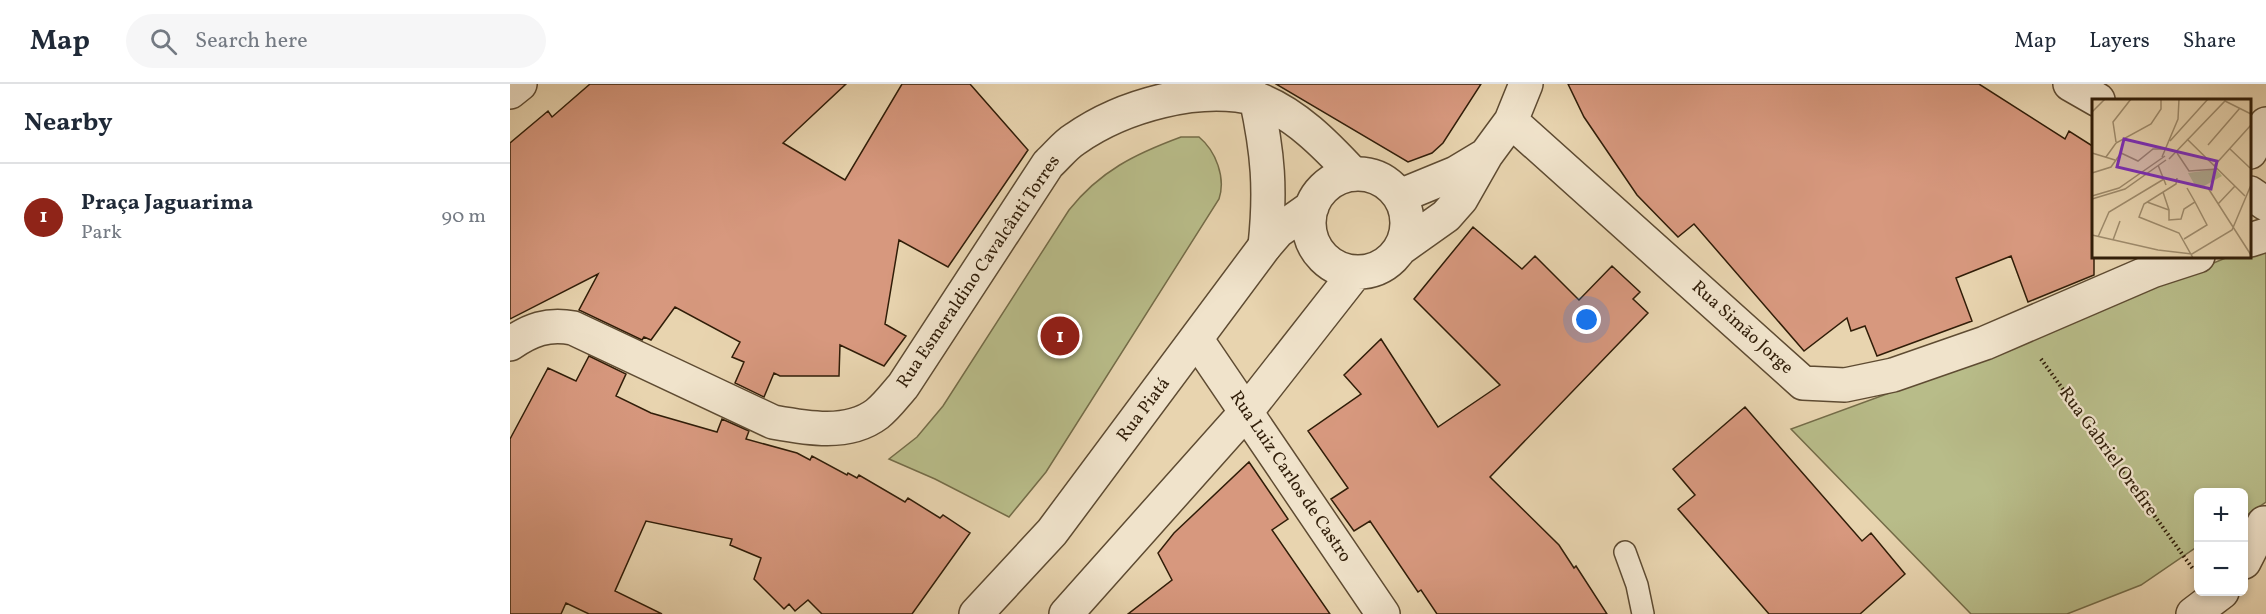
<!DOCTYPE html>
<html lang="en">
<head>
<meta charset="utf-8">
<style>
	body { margin:0; font-family:Vollkorn,serif; background:#f6f6f7; color:#1f2937 }
	.controls { position:absolute; right:18px; bottom:18px; display:grid; overflow:hidden; border-radius:9px; box-shadow:0 3px 9px #0003 }
	.controls button { width:54px; height:54px; display:grid; place-items:center; padding:0; border:0; border-bottom:2px solid #e0e1e3; background:#fff; color:#1f2937; font:30px sans-serif }
	.you { position:absolute; left:1077px; top:236px; width:21px; height:21px; margin:-15px; border:4px solid #fff; border-radius:50%; background:#1a73e8; box-shadow:0 0 0 9px #1a73e833 }
	.badge { display:grid; place-items:center; width:39px; height:39px; border-radius:50%; background:#8f2418; color:#fff; font-size:20px; font-weight:700 }
	.pin { position:absolute; translate:-50% -50%; border:3px solid #fff; box-shadow:0 2px 6px #0006 }
	.list { margin:0; padding:0; list-style:none }
	h2 { display:flex; justify-content:space-between; align-items:center; height:78px; margin:0; padding:0 24px; font-size:26px }
	h2 small { font-size:20px; font-weight:400; color:#747a83 }
	.list li { display:grid; grid-template-columns:39px 1fr auto; gap:18px; align-items:center; box-sizing:border-box; height:108px; padding:0 24px; border-top:2px solid #e0e1e3 }
	.list b { display:block; font-size:22px; white-space:nowrap }
	.list p { margin:0; font-size:20px; white-space:nowrap; color:#747a83 }
	.list em { font-size:20px; font-style:normal; color:#747a83 }
	.icon { flex:none; width:33px; height:33px; fill:none; stroke:currentColor; stroke-width:2; stroke-linecap:round; stroke-linejoin:round }
	.map { position:relative; flex:none; width:1756px; height:530px; overflow:hidden }
	header { display:flex; align-items:center; gap:36px; box-sizing:border-box; height:84px; padding:0 30px; background:#fff; border-bottom:2px solid #e0e1e3 }
	header strong { font-size:28px }
	nav { display:flex; gap:33px; margin-inline-start:auto; font-size:21px }
	.search { width:420px; height:54px; background:#f6f6f7; display:flex; align-items:center; gap:15px; box-sizing:border-box; padding:0 21px; border-radius:33px; color:#747a83; font-size:22px }
	main { display:flex }
	aside { flex:1; background:#fff }
	.map>svg:first-child { display:block }
</style>
</head>
<body>
<header>
<strong>Map</strong>
<div class="search"><svg class="icon" aria-label="search" viewBox="0 0 24 24"><circle cx="10" cy="10" r="6"/><path d="M15 15l6 6"/></svg>Search here</div>
<nav><a>Map</a><a>Layers</a><a>Share</a></nav>
</header>
<main>
<aside>
<h2>Nearby<small></small></h2>
<ul class="list">
<li><span class="badge">1</span><div><b>Praça Jaguarima</b><p>Park</p></div><em>90 m</em></li>
</ul>
</aside>
<div class="map">
<svg width="1756" height="530" viewBox="0 0 1756 530">
	<rect width="100%" height="100%" fill="#e8d4af"/>
	<filter id="stains"><feTurbulence type="fractalNoise" baseFrequency=".00333" numOctaves="4"/><feColorMatrix values="0 0 0 0 .2 0 0 0 0 .09 0 0 0 0 .02 0 0 0 .5 -.17"/></filter>
	<radialGradient id="worn" r=".72"><stop offset=".6" stop-color="#630" stop-opacity="0"/><stop offset="1" stop-color="#630" stop-opacity=".3"/></radialGradient>
	<!-- green -->
	<path fill="#b8bc89" stroke="#746c48" stroke-width="1.5" d="M671,53H689C706,67 716,94 709,115L536,388L499,433L425,395L379,375L407,353L433,322L559,126C590,87 625,70 671,53Z
		M1756,157V418L1734,433V408H1688V462L1631,501L1557,530H1461L1281,345L1464,278L1718,173L1740,172V163Z"/>
	<!-- building -->
	<path fill="#d7987e" stroke="#301d08" stroke-width="1.5" d="M80,0H336L273,59L335,96L392,0H460L518,66L438,183L389,156L375,240L396,252L374,282L330,261L329,292H270L264,289L254,313L225,299L234,278L222,273L230,258L165,223L141,256L134,253L132,256L69,226L88,190L0,235V59L38,27L42,33Z
		M766,0H971L933,59L922,69L898,78Z
		M1058,0H1469L1555,55L1559,47L1584,63V191L1518,218L1501,172L1446,194L1462,237L1367,272L1355,242L1341,247L1337,234L1294,267L1184,140L1168,153L1127,111L1074,33Z
		M963,143L1012,185L1025,172L1069,216L1102,182L1130,208L1123,215L1138,229L980,393L1049,461L1064,484L1066,482L1097,530H927L911,506L908,508L860,437L844,447L821,415L838,404L798,347L851,310L834,291L871,255L928,343L990,301L904,215Z
		M79,272L116,290L106,312L141,329L207,348L212,335L239,347L236,355L287,369L300,376L302,372L337,391L338,389L347,394L349,391L395,418L398,414L430,434L433,431L460,449L402,530H312L298,516L285,527L279,520L274,525L244,495L251,474L220,461L222,455L136,437L105,507L152,530H79L56,519L51,530H0V355L38,284L66,297Z
		M1235,323L1352,457L1361,449L1395,490L1350,530H1259L1168,425L1185,411L1163,385Z
		M739,378L778,435L762,446L820,530H618L662,496L648,469L664,449Z"/>
	<g fill="none" stroke-linecap="round" stroke-linejoin="round">
		<defs>
			<path id="service" d="M1115,468L1127,501L1133,530"/>
			<path id="minor" d="M0,8L10,0
				M746,14C758,69 761,106 755,162
				M1740,68L1756,40
				M687,256L873,530
				M0,260C20,246 38,239 63,244L263,338C296,344 338,352 367,330C377,322 385,311 393,302L538,80C547,72 555,61 565,55C612,22 689,0 747,15C785,29 816,61 843,90
				M1734,478L1754,439
				M1683,530L1712,508"/>
			<path id="tertiary" d="M1560,0L1588,16
				M1001,37L1293,299L1335,301L1383,291L1475,259L1642,187L1688,172
				M799 139a49 49 0 1 1 98 0a49 49 0 1 1-98 0Z
				M1740,109L1756,120
				M890,112L946,89L976,71
				M1740,156L1756,151
				M891,164L936,132L951,115L976,71L1001,37L1016,0
				M466,530L542,448L755,162L768,147L802,123
				M556,530L736,328L845,189"/>
		</defs>
		<!-- service casing -->
		<use href="#service" stroke="#5e4b32" stroke-width="24"/>
		<!-- minor casing -->
		<use href="#minor" stroke="#5e4b32" stroke-width="36"/>
		<!-- tertiary casing -->
		<use href="#tertiary" stroke="#5e4b32" stroke-width="36"/>
		<!-- path -->
		<path stroke="#301d08" stroke-width="4" stroke-dasharray="1.5 3" stroke-linecap="butt" d="M1531,275L1683,485"/>
		<!-- service -->
		<use href="#service" stroke="#f0e3cb" stroke-width="21"/>
		<!-- minor -->
		<use href="#minor" stroke="#f0e3cb" stroke-width="33"/>
		<!-- tertiary -->
		<use href="#tertiary" stroke="#f0e3cb" stroke-width="33"/>
	</g>
	<g text-anchor="middle" dominant-baseline="central" stroke-width="4.5" stroke-linejoin="round" paint-order="stroke">
		<!-- street labels -->
		<g font-size="18" fill="#301d08" stroke="#f0e3cb">
			<text transform="translate(469 188) rotate(-56)">Rua Esmeraldino Cavalcânti Torres</text>
			<text transform="translate(1232 244) rotate(42)">Rua Simão Jorge</text>
			<text transform="translate(634 326) rotate(-53)">Rua Piatá</text>
			<text transform="translate(1598 368) rotate(54)">Rua Gabriel Orefire</text>
			<text transform="translate(780 393) rotate(56)">Rua Luiz Carlos de Castro</text>
		</g>
	</g>
	<!-- overview -->
	<g transform="translate(1582 15)">
		<rect width="159" height="159" fill="#e8d4af"/>
		<path d="M124,70L130,77L112,87L104,88L96,74Z" fill="#b8bc89"/>
		<path fill="none" stroke="#9e8b6c" stroke-width="1.5" d="M0,13L13,0M95,40L153,97M78,42L116,0M24,43L21,23L39,0M116,46L148,9M138,50L158,69M0,54L23,61M85,54L97,72L125,70M14,58L24,44L59,25L69,10V0M70,58L86,20L87,0M77,60L133,2L159,15M66,66L74,86M122,67L159,26M0,74L19,68L29,54L46,62L61,50H71M85,79L84,85L52,105L47,118L87,134L101,159M116,89L159,156M71,93L77,111M0,97L27,89L73,57M0,100L33,90L74,61M55,103L77,111V121L89,120L92,110L103,103L95,89M126,105L143,87M0,136L66,151L100,155L140,131L159,86M6,138L17,113L72,80M92,140L115,126L103,103M21,141L28,122"/>
		<path fill="#7b2cbf" fill-opacity="0.15" stroke="#7b2cbf" stroke-width="3" d="M32,40L125,62L119,90L25,68Z"/>
		<rect width="159" height="159" fill="none" stroke="#301d08" stroke-width="3"/>
	</g>
	<rect width="100%" height="100%" filter="url(#stains)"/>
	<rect width="100%" height="100%" fill="url(#worn)"/>
</svg>
<div class="controls">
<button>+</button>
<button>−</button>
</div>
<div class="you"></div>
<div class="pin badge" style="left:550px;top:252px">1</div>
</div>
</main>
</body>
</html>
